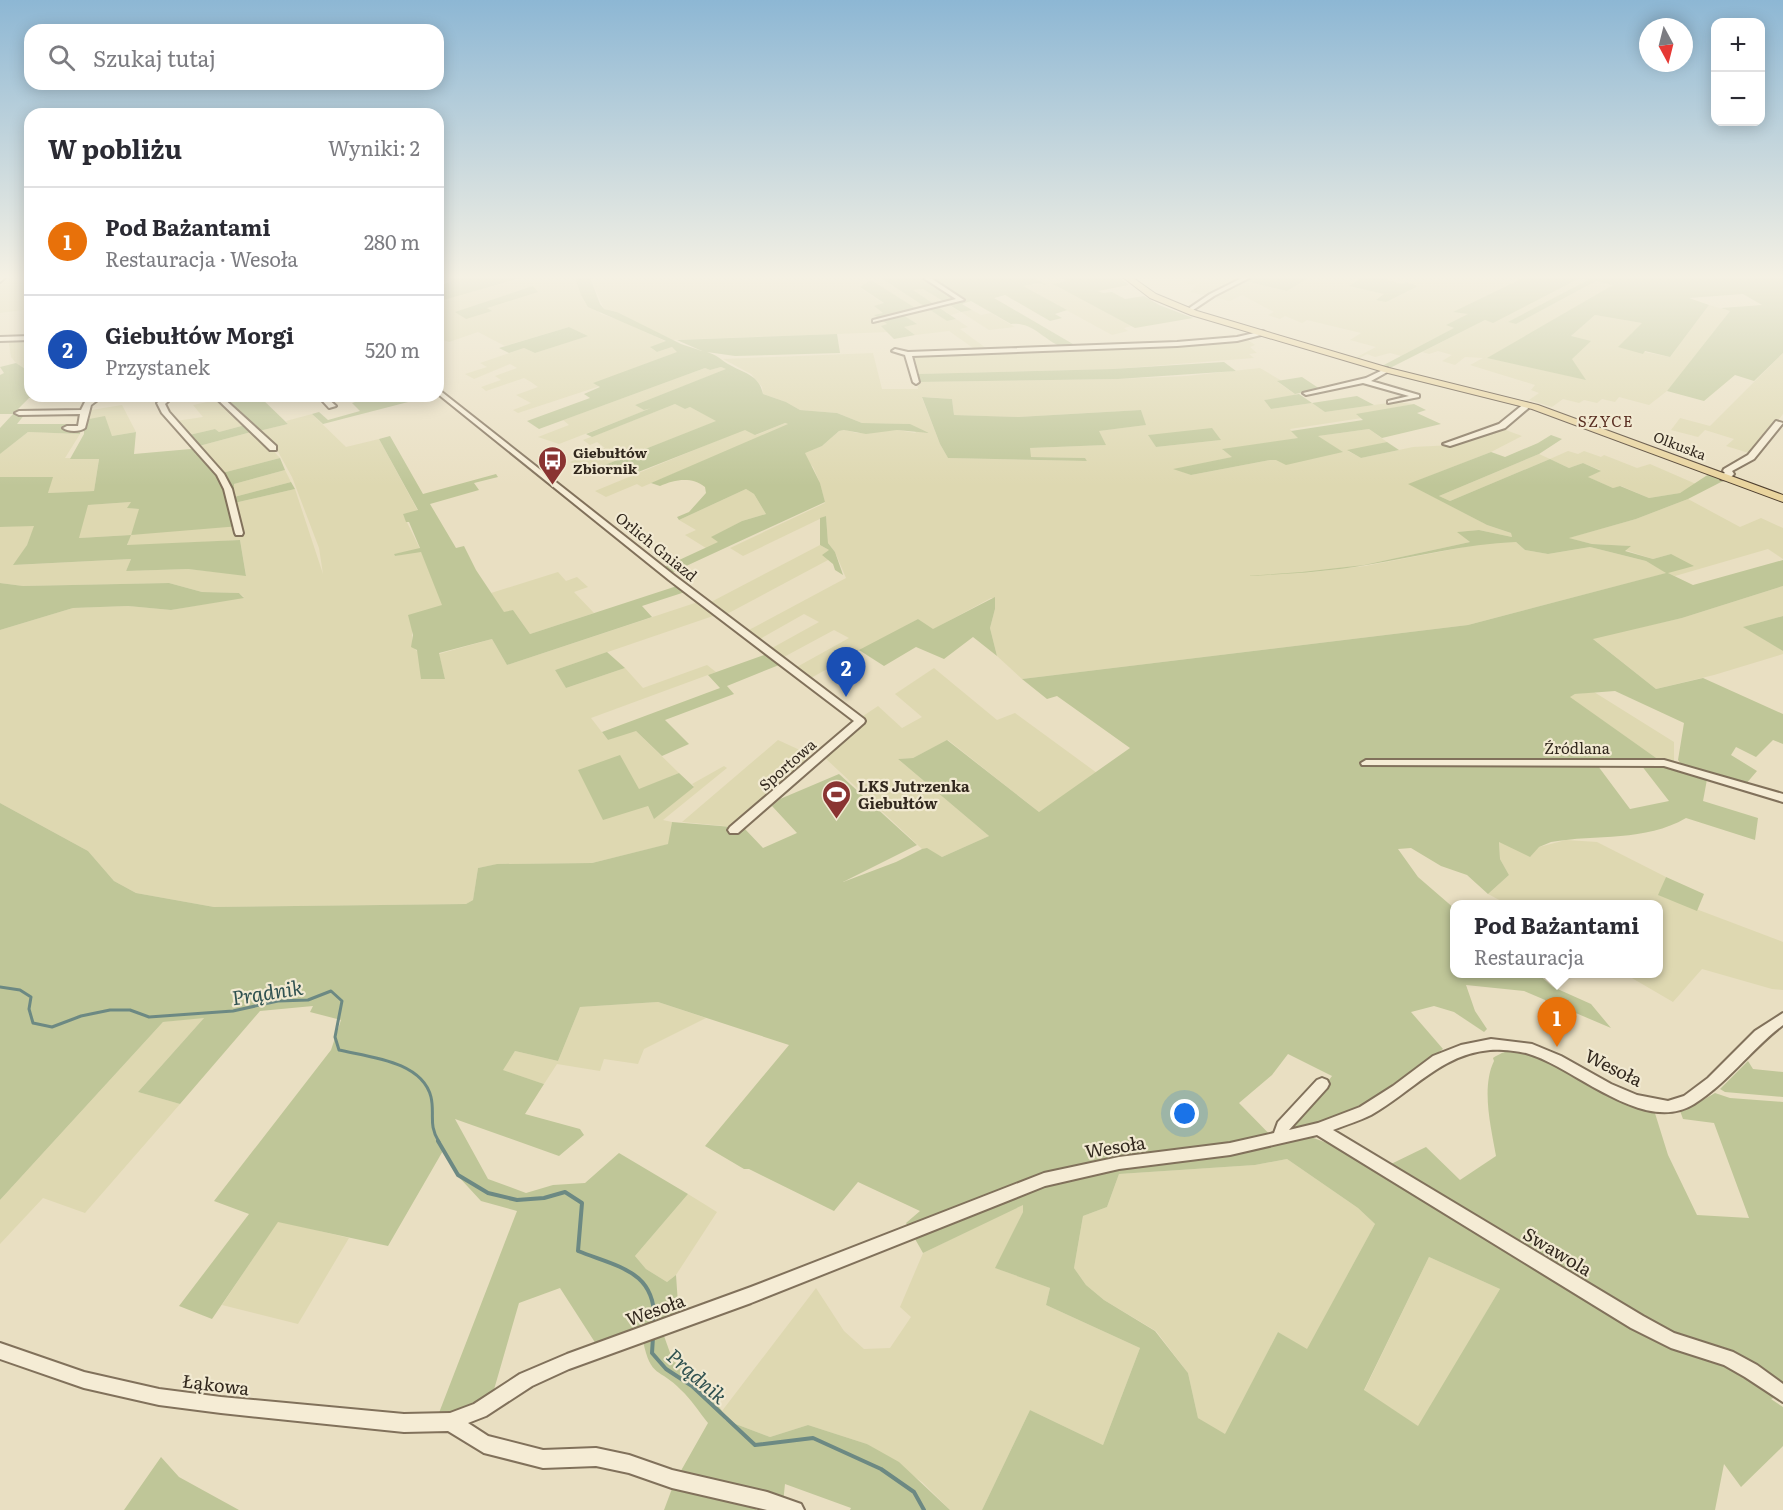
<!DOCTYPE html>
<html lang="pl">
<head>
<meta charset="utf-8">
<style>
	body { margin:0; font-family:Literata,serif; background:#f7f7f7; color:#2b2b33 }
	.controls { position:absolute; right:18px; top:18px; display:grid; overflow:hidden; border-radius:12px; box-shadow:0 3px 15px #0003 }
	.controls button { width:54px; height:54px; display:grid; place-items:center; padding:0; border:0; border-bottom:2px solid #e1e1e2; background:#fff; color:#2b2b33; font:30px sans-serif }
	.compass { position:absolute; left:1639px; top:18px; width:54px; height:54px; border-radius:50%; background:#fff; box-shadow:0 3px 15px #0003; rotate:173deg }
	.you { position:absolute; left:1185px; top:1114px; width:21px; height:21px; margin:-15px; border:4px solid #fff; border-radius:50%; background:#1a73e8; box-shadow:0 0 0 9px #1a73e833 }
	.badge { display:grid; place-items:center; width:39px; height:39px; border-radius:50%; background:#1a73e8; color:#fff; font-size:20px; font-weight:700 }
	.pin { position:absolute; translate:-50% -50px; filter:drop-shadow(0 2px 3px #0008) }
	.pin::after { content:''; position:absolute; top:32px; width:21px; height:18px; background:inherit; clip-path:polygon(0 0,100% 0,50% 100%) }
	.popup { position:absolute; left:1450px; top:900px; width:213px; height:78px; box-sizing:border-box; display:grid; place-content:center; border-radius:12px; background:#fff; filter:drop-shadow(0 2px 4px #0005); font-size:20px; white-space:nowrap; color:#7c7c81 }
	.popup b { font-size:22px; color:#2b2b33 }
	.popup::after { content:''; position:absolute; left:50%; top:100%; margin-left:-12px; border:12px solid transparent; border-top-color:#fff }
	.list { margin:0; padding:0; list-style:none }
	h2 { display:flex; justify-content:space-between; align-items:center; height:78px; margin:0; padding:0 24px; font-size:26px }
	h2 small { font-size:20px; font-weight:400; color:#7c7c81 }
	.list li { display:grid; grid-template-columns:39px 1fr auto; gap:18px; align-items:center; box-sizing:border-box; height:108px; padding:0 24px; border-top:2px solid #e1e1e2 }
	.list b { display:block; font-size:22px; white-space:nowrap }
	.list p { margin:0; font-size:20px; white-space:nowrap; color:#7c7c81 }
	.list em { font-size:20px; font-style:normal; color:#7c7c81 }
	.icon { flex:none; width:33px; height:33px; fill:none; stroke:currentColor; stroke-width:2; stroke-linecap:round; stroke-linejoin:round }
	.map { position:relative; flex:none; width:1783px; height:1510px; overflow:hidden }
	.search { position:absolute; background:#fff; box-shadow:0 3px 15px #0003; left:24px; top:24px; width:420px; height:66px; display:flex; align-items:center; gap:15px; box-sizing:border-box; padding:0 21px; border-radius:18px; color:#7c7c81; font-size:22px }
	.panel { position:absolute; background:#fff; box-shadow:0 3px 15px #0003; left:24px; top:108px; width:420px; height:294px; border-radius:18px }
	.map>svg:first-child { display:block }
</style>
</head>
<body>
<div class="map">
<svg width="1783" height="1510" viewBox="0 0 1783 1510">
	<rect width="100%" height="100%" fill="#e9dfc2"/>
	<!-- farmland -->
	<path fill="#ded8b1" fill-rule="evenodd" d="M536,275H574L581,295L601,314L622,321L667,342L651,348L657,352L672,347L678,352L594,383L600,386L518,413L513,410L531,403L516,395L538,387L531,382L524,378L486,391L481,387L501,380L495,376L517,368L510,364L474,379L465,374L487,367L480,363L524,348L535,353L587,336L569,327L505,346L478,332L449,342L438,338V318L441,316L438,315V300Z
		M589,275H880L947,321L956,319L968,327L960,329L990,351L976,350L949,331L915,335L903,327L916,324L902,315L919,311L871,280L860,288L885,304L875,307L884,313L875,315L888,325L882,326L889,332L671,340L617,312L604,309Z
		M1028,275H1055L1068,281L1054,284L1132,326L1124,328L1128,331L1112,335L1022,286L1037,283L1046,285Z
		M1194,275H1249L1241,280L1287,291L1314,275H1362L1365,276L1350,286L1385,294L1418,286L1407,282L1402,284L1382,277L1387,275H1529L1454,312L1469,314L1447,325L1455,328L1401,356L1390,353L1375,357L1367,354L1358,359L1355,358L1376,347L1350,340L1361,333L1307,320L1302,323L1285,316L1280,319L1268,315L1274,312L1242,295L1230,301L1190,292L1205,277L1193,285L1184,283Z
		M5,278L30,283V309L0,313V283Z
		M1580,278L1589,280L1509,322L1516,324L1596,281L1614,285L1488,358L1584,379L1572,360L1571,336L1595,315L1643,323L1619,347L1670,357L1709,305L1730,311L1679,379L1667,391L1649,405L1619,397L1615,402L1602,399L1597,403L1584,400L1579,403L1563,399L1552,407L1529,400L1539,393L1531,390L1535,385L1470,365L1483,358L1465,357L1455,365L1442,361L1452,355L1438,351L1429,354L1422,352L1485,320L1493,322Z
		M923,289L960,312L972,310L981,315L991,313L1015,327L989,330L961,312L951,315L912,290Z
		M1245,338L1255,345L1250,347L1257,353L1249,354L1254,358L1113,369L917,374L911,356Z
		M12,339L30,340V372L16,363L11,357L9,344Z
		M873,353L882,389H918L917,382L1118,379L1187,376L1260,368L1282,381L1278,382L1296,395L1264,400L1271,409L1312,403L1325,412L1395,402L1414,404L1357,415L1362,418L1290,429L1299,438L1223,450L1233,457L1175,469L1191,475L1270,460L1342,452L1317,436L1369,429L1387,442L1348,451L1361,458L1413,447L1452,445L1503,429L1522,436L1491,452L1409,484L1487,525L1511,533L1512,537L1479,530L1458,532L1470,542L1364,565L1295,574L1365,566L1486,543L1516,542L1525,550L1548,554L1590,547L1646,561L1667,573L1671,554L1653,559L1625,550L1630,546L1592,544L1568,538L1636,519L1688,499L1740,527L1761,518L1783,528V559L1768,549L1675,576L1667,573L1468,625L1022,679L997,656L990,628L995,609V598H991L932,630L918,619L809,679L795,668L849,638L834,630L782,658L772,648L819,622L804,614L760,639L747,631L846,578L835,552L828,543L826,516L743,556L730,548L825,503L820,483L813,467L807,461L804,452L806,451L822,446L839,431L845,430L857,433L897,430L916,433L910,424L862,423L837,413L800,410L786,402L763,394L762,387L751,374L723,359ZM927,397L952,399L954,415L1018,417L1141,410L1145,425L1098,431L1105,445L1030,448V457L1085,458L1086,461L948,458L940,444L922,398ZM1178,433L1221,440L1156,447L1149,435Z
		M1783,353V414L1752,454L1726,446L1734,439L1705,430L1698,437L1671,430L1680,418L1710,426Z
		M721,367L727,369L635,405L652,408L559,444L538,437L569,425L563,420L705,368L710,370Z
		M217,400L249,424L219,432L215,429L189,435L176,421L203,417L193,405Z
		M675,404L685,409L690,407L717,421L587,472L570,462L605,448L597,442L590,445L583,440Z
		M122,405L136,432L112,436L84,420L85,411Z
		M312,414L346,447L379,439L418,511L403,514L420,549L394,554L395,556L421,551L443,605L412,630V646L445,679L439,654L492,639L507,665L698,602L716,615L555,670L566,688L625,668L643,688L707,665L716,672L591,718L608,740L635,730L679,773L639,790L654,818L694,786L692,784L724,766L727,768L663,820L672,822L669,844L592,863L498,864L478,868L473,900L466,904L214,907L136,893L114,881L88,851L0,803V630L73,608L128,606L171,610L244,597L239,593L202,592L169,583L23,586L0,583V527L35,525L27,545L14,565L131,559L126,571L188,569L246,575L240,540L127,546L130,535L78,538L87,505L132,502L128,508L140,509L131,535L234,503L295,489L323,574L319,548L292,477L276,448L259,431L288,424L286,421Z
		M785,423L789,425L642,487L637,484L606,497L595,491L745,429L756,435Z
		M255,431L280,458L222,473L199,446Z
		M28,432L80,434L65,458H99L94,491L48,493L52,477H0V454Z
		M1568,451L1578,454L1584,451L1601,457L1604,455L1637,468L1650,464L1696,484L1680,493L1649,498L1621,486L1613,488L1587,477L1600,470L1583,463L1569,468L1550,459L1450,501L1439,496L1539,454L1550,459Z
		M285,470L291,482L234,497V484Z
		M746,489L754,494L766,514L742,521L712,537L719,542L706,548L685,535L696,530L679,520Z
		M820,545L829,550L828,560L725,615L709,603Z
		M558,572L566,581L577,577L588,587L574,592L594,613L530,634L513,610L504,613L491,593Z
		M1783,586V616L1744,627L1783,651V654L1714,675L1656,689L1592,638L1682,618Z
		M934,668L997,720L1015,713L1097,773L1039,812L948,740L913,758L898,759L989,836L942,857L927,849H922L823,756L860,718L878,706L902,728L922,717L895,694Z
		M1594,692L1674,742V763L1659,760L1569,697L1575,694Z
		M778,740L815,757L735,827L682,822Z
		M1566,840L1597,842L1666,877L1659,895L1783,942V990L1772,989L1702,969L1673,1002L1625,974H1659V904H1507L1488,894L1509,875L1500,859L1499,841L1539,847Z
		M658,1002L706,1018L644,1049L638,1064L604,1059L600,1071L557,1064L544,1084L502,1070L515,1051L558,1061L580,1007Z
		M205,1017L138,1092L180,1104L85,1213L43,1198L0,1244V1200L163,1022Z
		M1287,1159L1358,1208L1375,1224L1307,1350L1278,1332L1225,1435L1198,1418L1188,1373L1156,1331L1104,1300L1086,1285L1074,1268L1083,1216L1107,1207L1119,1174L1255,1165Z
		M688,1194L717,1212L676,1275L667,1282L646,1269L635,1256Z
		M1023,1204V1212L996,1268L1050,1288L1046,1305L1140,1348L1103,1445L1030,1410L982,1510H950L922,1482L867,1444L808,1425L770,1437L725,1420L722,1411L816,1288L844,1331L864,1349L890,1348L911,1317L900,1307L923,1253Z
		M278,1221L349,1238L298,1324L222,1305Z
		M1429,1257L1500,1289L1419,1427L1364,1391Z"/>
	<!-- green -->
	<path fill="#bfc698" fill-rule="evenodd" d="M448,275H511L520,278L440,301L438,286L450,282Z
		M574,275H589L600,304L604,309L617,312L681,344L702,351L677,340L837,334L840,353L735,356L707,352C717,355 720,359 728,364C743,373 759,374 763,394L786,402L800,410L837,413L862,423L910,424L929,433L897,430L866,434L844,430L839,431L822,446L805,453L820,483L825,502L671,573L664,567L718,542L711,537L742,521L766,514L754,494L746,489L679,520L677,517L689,512L706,493L705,487C691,476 674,480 660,486L651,483L788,424L785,423L755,435L745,430L633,474L618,465L592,475L587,472L716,421L690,407L685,409L675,404L592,437L586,434L651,408L644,410L635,405L726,369L721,367L710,370L705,368L539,429L527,421L590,398L584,394L600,387L593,383L677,352L672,347L657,352L650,347L666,341L588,307L581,295Z
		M1028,275L1047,285L1037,283L1023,286L1067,310L1055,314L1062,318L1050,321L1005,295L994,298L1078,347C1074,347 1067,348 1063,347C1044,341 1033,321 1011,324L971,301L962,304L972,310L961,312L923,289L913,290L956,319L947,321L878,276Z
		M1055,275H1115L1129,285L1098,291L1103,293L1112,292L1125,299L1144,296L1159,305L1193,318L1135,328L1053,284L1067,281Z
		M1249,275H1314L1287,291L1241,280Z
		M1362,275H1387L1383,278L1402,284L1406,282L1418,286L1386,302L1376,300L1384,294L1349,286L1364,276Z
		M1529,275H1783V353L1754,381L1735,375L1704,401L1667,391L1730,311L1721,308L1762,305L1743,294L1689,298L1709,305L1670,357L1645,351L1643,354L1618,347L1642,323L1595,315L1571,336L1591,341L1572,359L1586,380L1487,358L1613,285L1596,281L1516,324L1508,322L1588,280L1580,278L1493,323L1485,320L1390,368L1382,366L1454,328L1446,325L1468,314L1453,312Z
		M871,280L920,311L903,315L917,324L904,327L915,335L894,339L881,326L887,324L874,315L883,313L874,306L884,303L860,287Z
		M533,286L538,292L487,308L492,311L466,319L455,312Z
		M569,327L588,336L535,353L524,348L509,353L499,348Z
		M1224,362L1236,371L1118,379L917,382V374L1113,369Z
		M16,363L30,372V396H58L29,398L14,413L25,414L17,424H81L80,434L28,432L0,454V428L13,414H0V375L4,373L0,367Z
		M1302,377L1320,389L1295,394L1277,381Z
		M1299,394L1312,403L1357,396L1374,405L1325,412L1312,403L1271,409L1264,400Z
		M219,396H259L288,424L259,431Z
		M369,396H406L412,401L323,424L312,414L319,412L328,420L360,411L352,403L355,402L354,400Z
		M922,397L952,399L954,415L1018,417L1141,410L1146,425L1099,431L1106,445L1030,448L1031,457L1085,458L1087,461L948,458L940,444Z
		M1414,404L1426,410L1417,413L1441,424L1382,438L1369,429L1318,436L1343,452L1286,465L1276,460H1270L1191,475L1173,469L1232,457L1222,449L1298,438L1291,431L1363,420L1356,414Z
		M105,416L112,436L136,432L134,454L202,448L222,473L280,458L285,470L234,484V497L291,482L295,489L234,503L240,526L131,535L127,545L240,540L246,576L188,569L126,571L131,559L13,565L27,545L34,526L0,527V477H53L48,493L94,491L99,459H70L84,434V420ZM131,502L127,508L139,509L131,535L79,538L88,505Z
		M249,424L255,431L199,446L189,435L215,429L219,432Z
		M1212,428L1221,440L1156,447L1148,435Z
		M1551,435L1562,439L1539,454L1439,496L1450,501L1550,459L1569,468L1583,463L1601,471L1588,477L1613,488L1620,486L1649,498L1680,493L1709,474L1723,481L1688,499L1636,519L1569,538L1592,544L1631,546L1625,551L1653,559L1671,554L1694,566L1668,573L1693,585L1783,560V586L1682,618L1593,639L1656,689L1703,678L1783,714V744L1773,740L1756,757L1736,747L1731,755L1757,771L1745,785L1708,774L1703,801L1758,818L1755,840L1686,818C1645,842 1597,834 1551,842L1539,847L1530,857L1499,842L1500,859L1509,875L1488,894L1467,875L1441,866L1411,848L1398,849L1418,877L1455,909V974H1538L1553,987L1591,1004L1611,1028L1524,991L1466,985L1475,1011L1487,1029L1484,1032L1454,1012L1434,1006L1411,1012L1443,1049L1366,1103L1320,1122L1311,1137L1343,1149L1374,1169L1391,1164L1426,1147L1460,1180L1496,1156C1491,1127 1481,1088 1494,1061L1493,1058C1496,1056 1501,1053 1505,1052C1542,1044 1609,1107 1654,1110L1668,1155L1697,1215L1749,1218L1714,1123L1683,1119L1679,1108L1696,1104L1715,1093L1730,1098L1783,1102V1394L1771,1399L1783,1407V1446L1741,1487L1724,1464L1715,1510H982L1030,1410L1103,1445L1140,1348L1046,1305L1050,1288L995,1268L1023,1212V1205L923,1253L906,1223L920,1211L858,1182L834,1211L749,1169H744L705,1146L789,1045L658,1002L580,1007L558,1061L515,1051L503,1070L544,1084L525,1114L580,1129L584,1135L559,1156L455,1119L488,1179L526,1193L553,1185L585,1183L619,1153L688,1194L635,1256L646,1269L667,1282L676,1275L679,1318L596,1344L560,1288L519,1303L493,1393L466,1410L437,1418L517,1211L481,1201L457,1175L444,1149L388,1246L278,1222L212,1319L179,1306L249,1214L214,1201L331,1050L341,1020L310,1012L313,1006L260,1011L180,1104L138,1092L204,1018L163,1022L0,1200V803L88,851L114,881L136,893L214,907L466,904L473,900L478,868L497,864L592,863L668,844L672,822L744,828L763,848L797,833L772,806L780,799L839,774L917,845L843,882L896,862L922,849L927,848L942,857L989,836L898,759L913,758L947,740L1039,812L1130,748L1057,696L1047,699L1022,679L1468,625L1666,573L1646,561L1590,547L1548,554L1525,550L1516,542C1465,544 1416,557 1366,565C1326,572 1287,574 1246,576L1302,572L1364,565L1470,542L1457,532L1479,530L1512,537L1511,533L1487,525L1408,484L1491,452L1505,457L1538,443ZM1615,691L1684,723L1678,760L1682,765L1659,760L1570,697L1575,694ZM1638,761L1669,801L1630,809L1595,762ZM1288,1054L1332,1076L1294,1126L1299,1139L1278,1143L1239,1103L1272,1075ZM1287,1159L1358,1208L1375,1224L1307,1349L1278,1332L1225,1434L1198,1418L1188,1373L1155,1331L1104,1300L1086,1285L1074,1268L1083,1216L1107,1207L1119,1174L1255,1165ZM1429,1257L1500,1289L1418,1426L1364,1390Z
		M390,436L423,494L496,474L498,477L474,483L479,490L430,504L456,548L464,546L476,570L504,612L513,610L530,634L677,586L685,592L642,606L652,617L507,665L492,639L439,653L445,679H421L417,650L411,647L413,635L408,615L442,605L421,552L395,556L394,554L420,548L409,522H406L403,514L418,510L379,439Z
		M1387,442L1399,450L1361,458L1347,450Z
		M826,516L828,543L835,552L843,575L835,570L833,564L822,555L829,550L820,545V518Z
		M0,583L23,586L169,583L202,592L239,593L244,598L171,610L128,606L73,608L0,630Z
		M995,597V609L990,628L997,656L973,637L944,659L916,647L884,666L859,650L918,619L933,629Z
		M1783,616V651L1743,627Z
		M607,652L625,668L566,688L555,670Z
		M767,654L779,665L727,686L734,694L665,720L689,744L662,756L636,731L608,740L602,732L720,688L708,675Z
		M620,755L639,789L679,773L694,787L654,819L648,806L603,820L578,770Z
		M1666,877L1704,894L1697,911L1658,895Z
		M1748,1061L1753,1069L1783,1072V1097L1725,1092L1720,1089Z
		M664,1336L673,1361L696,1376L722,1411L725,1420L770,1437L808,1425L867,1444L899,1462L950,1510H850L851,1508L785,1484L783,1503L678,1476L708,1423C699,1412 691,1399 681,1390C659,1367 651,1379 643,1341Z
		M161,1457L179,1477L239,1510H124Z
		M673,1486L756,1507V1510H664Z"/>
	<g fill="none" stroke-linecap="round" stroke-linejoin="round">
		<!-- stream-far1 -->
		<path stroke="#6c8983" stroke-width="3" d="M0,987L20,990L31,997L29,1009L33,1023L52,1027L81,1016L110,1010H130L149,1017L233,1011L278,1001L308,1000L331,991L342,1001L335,1037L339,1050C369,1057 422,1061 431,1097C435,1114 428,1125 439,1142"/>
		<!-- stream -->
		<path stroke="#6c8983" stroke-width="4" d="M438,1141L458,1175L488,1193L517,1200L544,1198L565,1192L582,1203L578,1251C618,1267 657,1271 654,1323
			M653,1337L652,1353L666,1369L692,1386L755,1445L813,1438L881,1469L914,1492L924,1510"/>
		<defs>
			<path id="minor" d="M2,275H8L0,282V277Z
				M919,275H926L964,300L873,322V320L956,299Z
				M1248,275H1255L1214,296L1190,312L1185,311L1210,294Z
				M1263,331L1266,333L1265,334L1237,341L1177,346L912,356L919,382L916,384L913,382L905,355L892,351L895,349L908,352L1177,342L1237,337Z
				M30,336V340L0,341V337Z
				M1387,368L1390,370L1389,371L1371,381L1419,395V397L1388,403V401L1409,396L1363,383L1306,395L1303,393L1366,378Z
				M438,389L675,576L864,719L865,721L864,723L738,833H730L728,830L730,827L854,721L669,580L438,394Z
				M92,396H103L91,405L85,428C80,432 68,432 63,428L67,426H78L80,414L19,415L15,413L19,411L81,410L85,402Z
				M166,396H174L165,404L169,412L224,474L232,489L243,533L242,535H236L235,533L224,489L217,475L162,413L157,403Z
				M214,396H221L276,446V450H270Z
				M318,396H325L336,406L329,408Z
				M1525,403L1532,405L1505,428L1450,446L1443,444L1499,424Z
				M1776,421L1783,423L1754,459L1732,471L1734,474C1731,478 1726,480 1721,479V475L1725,473L1723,471L1724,469L1748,455Z
				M1366,760H1664L1783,794V802L1664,766L1362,765L1361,763Z
				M1783,1013V1025C1751,1049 1728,1083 1694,1104C1643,1136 1574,1066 1526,1053C1516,1051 1500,1049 1490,1050C1441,1054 1412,1092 1371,1115C1359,1121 1345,1125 1333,1130L1643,1316L1674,1333L1733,1352L1757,1365L1783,1384V1402L1745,1377L1724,1365L1671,1348L1631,1328L1317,1135L1230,1155L1119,1169L1045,1186L751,1303L569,1369L532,1386L486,1416L468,1423L488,1436L543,1450L596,1448L629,1455L672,1470L767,1492L801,1504L804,1510H767L672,1488L629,1473L596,1466L543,1468L484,1453L448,1431L404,1432L221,1413L159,1405L84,1388L0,1359V1343L84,1372L159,1389L221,1397L404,1414L450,1413L474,1404L520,1374L567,1354L751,1287L1044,1173L1119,1157L1230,1143L1274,1133L1278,1122L1317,1080L1322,1078L1327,1080L1329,1084L1327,1088L1289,1130L1318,1123L1360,1107L1393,1086L1433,1056L1461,1045L1491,1039L1532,1044L1561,1056L1611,1084L1637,1095L1668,1101L1684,1096L1708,1078L1755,1031Z"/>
			<path id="major" d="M1120,275H1129L1156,294L1197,311L1389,368L1538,405L1783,495V502L1532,409L1384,372L1191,315L1150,298Z"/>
		</defs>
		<!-- minor casing -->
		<use href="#minor" stroke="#81715b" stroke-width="4"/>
		<!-- major casing -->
		<use href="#major" stroke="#4f3f2f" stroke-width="2"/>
		<!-- minor -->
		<use href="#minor" fill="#f5ecd5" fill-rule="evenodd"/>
		<!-- major -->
		<use href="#major" fill="#e9d49e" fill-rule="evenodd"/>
	</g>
	<!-- sky -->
	<linearGradient id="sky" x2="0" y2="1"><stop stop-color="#8db7d4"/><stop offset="0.57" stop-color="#f5f1e4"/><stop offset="1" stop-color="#f5f1e4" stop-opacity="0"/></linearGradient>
	<rect width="1783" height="486" fill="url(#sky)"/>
	<!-- icons -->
	<defs>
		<symbol id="bus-pin" viewBox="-11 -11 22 30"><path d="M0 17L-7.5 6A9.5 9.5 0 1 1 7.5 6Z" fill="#8a3432" stroke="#f1e9d1"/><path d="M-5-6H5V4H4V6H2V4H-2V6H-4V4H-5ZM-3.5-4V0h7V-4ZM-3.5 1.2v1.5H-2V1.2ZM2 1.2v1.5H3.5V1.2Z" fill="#fff"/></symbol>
		<symbol id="stadium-pin" viewBox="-11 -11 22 30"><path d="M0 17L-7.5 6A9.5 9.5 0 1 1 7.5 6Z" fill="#8a3432" stroke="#f1e9d1"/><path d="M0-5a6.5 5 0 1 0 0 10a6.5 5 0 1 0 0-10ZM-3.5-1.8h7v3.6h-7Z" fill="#fff"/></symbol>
	</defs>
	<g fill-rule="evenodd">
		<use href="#bus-pin" x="536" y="444" width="33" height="45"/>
		<use href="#stadium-pin" x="820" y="778" width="33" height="45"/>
	</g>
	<g text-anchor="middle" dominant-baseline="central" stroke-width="4.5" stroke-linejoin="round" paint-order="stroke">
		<!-- far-street labels -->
		<g font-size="14" fill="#32281e" stroke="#f1e9d1">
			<text transform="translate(1680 445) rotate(21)">Olkuska</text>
		</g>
		<!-- far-poi labels -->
		<g font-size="14" font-weight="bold" fill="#32281e" stroke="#f1e9d1" text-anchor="start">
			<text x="573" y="452">Giebułtów<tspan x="573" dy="16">Zbiornik</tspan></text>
		</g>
		<!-- far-quarter labels -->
		<g font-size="15" letter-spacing="1.5" fill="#5a2f22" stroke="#f1e9d1">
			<text x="1606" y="420">SZYCE</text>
		</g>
		<!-- street labels -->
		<g font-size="15" fill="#32281e" stroke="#f1e9d1">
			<text transform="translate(657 546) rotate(39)">Orlich Gniazd</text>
			<text x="1577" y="747">Źródlana</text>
			<text transform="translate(787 764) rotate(-41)">Sportowa</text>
		</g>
		<!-- poi labels -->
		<g font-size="15" font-weight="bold" fill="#32281e" stroke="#f1e9d1" text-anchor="start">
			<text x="858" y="785">LKS Jutrzenka<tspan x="858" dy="17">Giebułtów</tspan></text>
		</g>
		<!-- near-street labels -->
		<g font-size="18" fill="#32281e" stroke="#f1e9d1">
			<text transform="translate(1614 1067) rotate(26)">Wesoła</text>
			<text transform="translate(1115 1146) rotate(-9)">Wesoła</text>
			<text transform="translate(1558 1251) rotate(31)">Swawola</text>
			<text transform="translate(655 1309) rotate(-20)">Wesoła</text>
			<text transform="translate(216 1384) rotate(7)">Łąkowa</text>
		</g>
		<!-- near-water labels -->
		<g font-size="20" font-style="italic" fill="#2f5150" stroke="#f1e9d1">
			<text transform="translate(267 991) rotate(-9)">Prądnik</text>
			<text transform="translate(698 1375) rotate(41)">Prądnik</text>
		</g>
	</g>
</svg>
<div class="controls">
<button>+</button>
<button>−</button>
</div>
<svg class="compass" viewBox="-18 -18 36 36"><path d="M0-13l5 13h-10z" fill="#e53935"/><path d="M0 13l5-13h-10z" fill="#7c7c81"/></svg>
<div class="you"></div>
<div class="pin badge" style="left:1557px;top:1047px;background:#e8710a">1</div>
<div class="popup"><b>Pod Bażantami</b>Restauracja</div>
<div class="pin badge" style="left:846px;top:697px;background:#1a4fb4">2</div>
<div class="search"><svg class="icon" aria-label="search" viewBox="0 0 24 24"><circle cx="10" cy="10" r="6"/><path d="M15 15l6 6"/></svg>Szukaj tutaj</div>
<section class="panel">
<h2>W pobliżu<small>Wyniki: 2</small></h2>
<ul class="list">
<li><span class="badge" style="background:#e8710a">1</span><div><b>Pod Bażantami</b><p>Restauracja · Wesoła</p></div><em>280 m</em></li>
<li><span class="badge" style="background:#1a4fb4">2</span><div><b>Giebułtów Morgi</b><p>Przystanek</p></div><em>520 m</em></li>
</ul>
</section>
</div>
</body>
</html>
